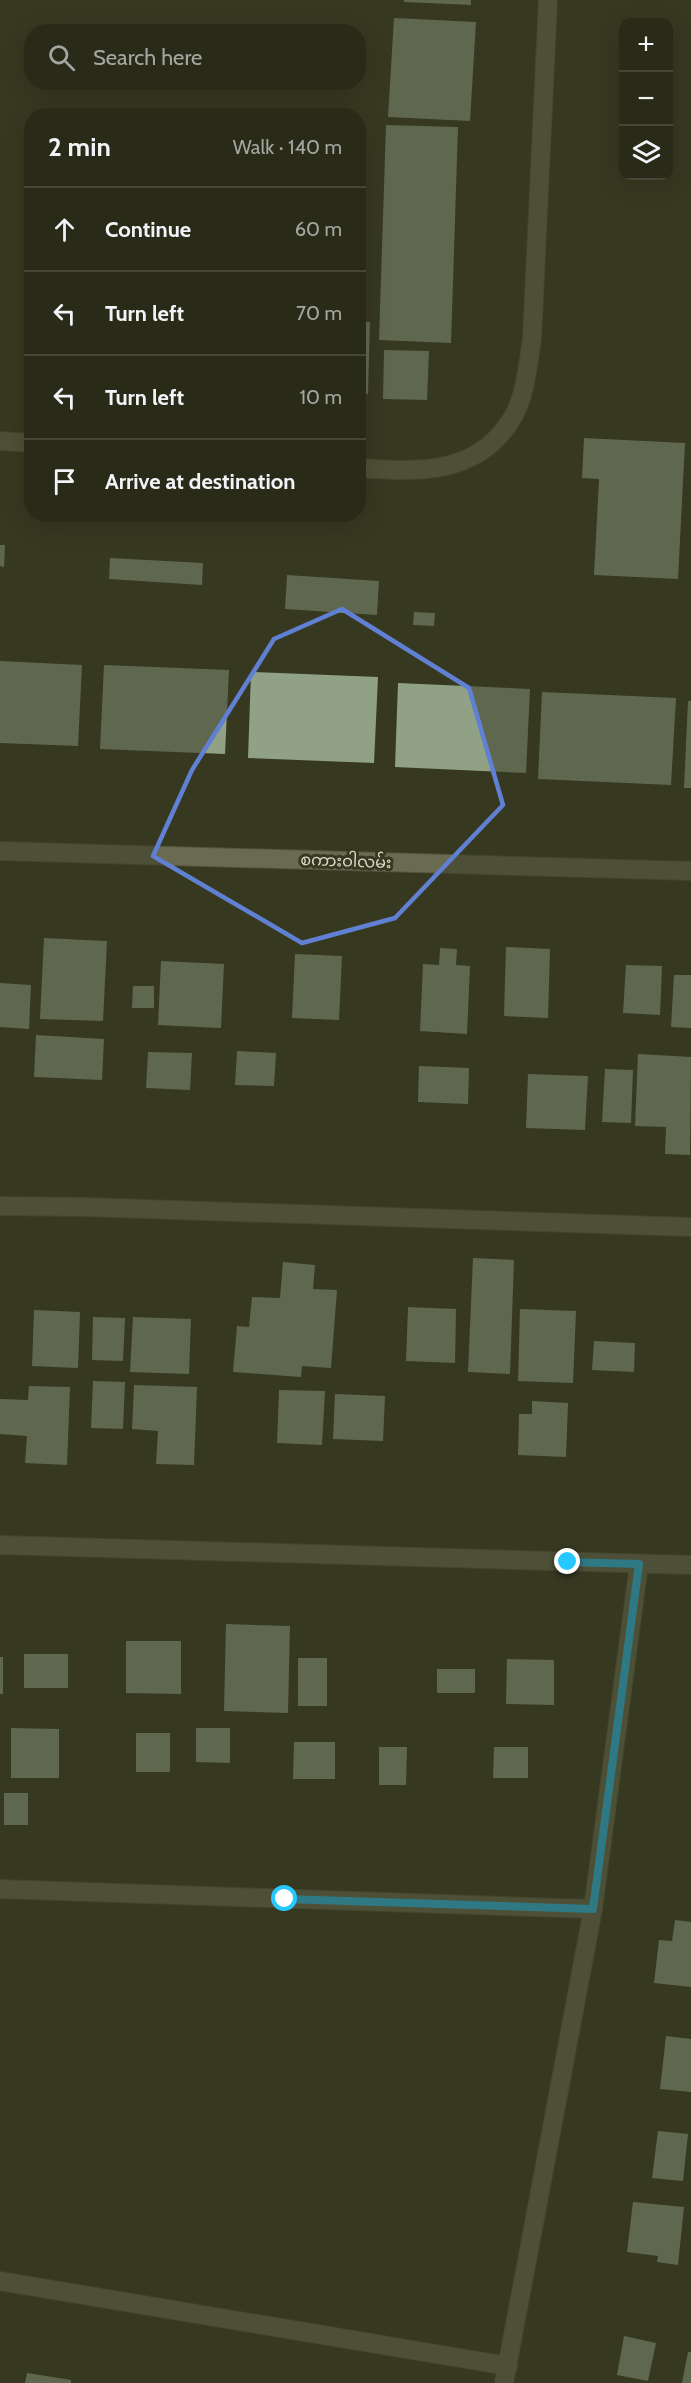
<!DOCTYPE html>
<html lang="en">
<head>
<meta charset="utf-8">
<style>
	body { margin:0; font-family:Cabin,"Noto Sans Myanmar",sans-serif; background:#353625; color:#f1f3f6 }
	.controls { position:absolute; right:18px; top:18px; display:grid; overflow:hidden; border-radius:12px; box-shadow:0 6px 24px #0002 }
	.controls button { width:54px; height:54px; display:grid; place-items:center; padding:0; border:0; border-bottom:2px solid #454637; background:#292a18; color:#f1f3f6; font:30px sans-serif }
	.stop { position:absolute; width:18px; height:18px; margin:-14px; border:4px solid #27c8ff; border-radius:50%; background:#fff }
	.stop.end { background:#27c8ff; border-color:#fff; box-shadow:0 2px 6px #0008 }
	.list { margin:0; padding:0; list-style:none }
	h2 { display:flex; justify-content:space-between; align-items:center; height:78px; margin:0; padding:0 24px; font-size:26px }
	h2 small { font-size:20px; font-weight:400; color:#a5a7a2 }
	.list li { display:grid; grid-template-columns:39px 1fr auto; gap:18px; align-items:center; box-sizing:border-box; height:84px; padding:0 24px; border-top:2px solid #454637 }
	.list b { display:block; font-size:22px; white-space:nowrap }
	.list em { font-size:20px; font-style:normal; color:#a5a7a2 }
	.icon { flex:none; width:33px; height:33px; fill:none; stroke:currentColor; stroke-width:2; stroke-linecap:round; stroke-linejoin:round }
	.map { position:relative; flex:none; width:691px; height:2383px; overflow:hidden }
	.search { position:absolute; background:#292a18; box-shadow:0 6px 24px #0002; left:24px; top:24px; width:342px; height:66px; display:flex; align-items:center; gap:15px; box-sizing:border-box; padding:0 21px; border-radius:24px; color:#a5a7a2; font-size:22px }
	.panel { position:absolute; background:#292a18; box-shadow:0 6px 24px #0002; left:24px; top:108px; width:342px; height:414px; border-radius:24px }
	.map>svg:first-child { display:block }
</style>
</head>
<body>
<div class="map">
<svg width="691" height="2383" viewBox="0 0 691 2383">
	<rect width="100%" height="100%" fill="#373820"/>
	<!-- building -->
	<path fill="#90a185" d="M404,0H471V5L404,2Z
		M394,18L476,22L470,121L388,117Z
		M386,125L458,127L451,343L379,340Z
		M358,322H370L368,394H358Z
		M384,350L429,351L427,400L383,399Z
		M584,438L685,443L678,579L594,575L599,479L582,478Z
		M0,545H5L4,567L0,566Z
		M110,558L203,563L202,585L109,579Z
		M287,575L379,581L377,615L285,609Z
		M414,612L435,613L434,626L413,625Z
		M0,661L82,665L78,746L0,743Z
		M104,665L229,670L225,754L100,749Z
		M251,672L378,677L374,763L248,758Z
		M398,683L530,689L526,773L395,767Z
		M542,692L676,698L671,785L538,779Z
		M688,701H691V788H684Z
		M44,938L107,941L103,1021L40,1019Z
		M506,947L550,949L548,1018L504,1016Z
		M440,948L457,949L456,965L470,966L467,1034L420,1031L423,964L439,965Z
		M295,954L342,956L339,1020L292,1018Z
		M161,961L224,964L221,1028L158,1025Z
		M626,965L662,966L660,1015L623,1013Z
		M674,975H691V1028L671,1027Z
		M0,983L31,985L29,1029L0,1027Z
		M133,986H154V1008H132Z
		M36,1035L104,1039L102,1080L34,1077Z
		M237,1051L276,1053L274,1086L235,1085Z
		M148,1052L192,1053L190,1090L146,1088Z
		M638,1054L691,1057L690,1155L665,1154L666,1127L635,1126Z
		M419,1066L469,1068L468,1104L418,1102Z
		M605,1069L633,1070L631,1123L602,1122Z
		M528,1074L588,1076L585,1130L526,1128Z
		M473,1258L514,1260L510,1374L468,1372Z
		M283,1262L315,1265L313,1289L337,1290L331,1368L302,1366L301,1377L233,1372L237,1326L249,1327L252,1297L280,1298Z
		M408,1307L456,1309L455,1363L406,1361Z
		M520,1309L576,1311L573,1383L518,1381Z
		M34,1310L80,1312L78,1368L32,1366Z
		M93,1317L125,1318L123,1361L92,1360Z
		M133,1317L191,1319L189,1374L130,1372Z
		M594,1341L635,1343L634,1372L592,1370Z
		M93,1381L125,1382L123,1429L91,1428Z
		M134,1385L197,1387L194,1465L156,1464L158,1431L132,1429Z
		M29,1386L70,1387L67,1465L25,1463L27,1436L0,1434V1399L28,1400Z
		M279,1390L325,1391L322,1445L277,1443Z
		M335,1394L385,1396L383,1441L333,1439Z
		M532,1401L568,1403L566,1457L518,1455L519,1414H532Z
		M226,1624L290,1626L288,1713L224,1711Z
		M126,1641H181V1694L126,1693Z
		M24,1654H68V1688H24Z
		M0,1657H3V1694H0Z
		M298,1658H327V1706H298Z
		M507,1659L554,1660V1705L506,1704Z
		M437,1669H475V1693H437Z
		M11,1728L59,1729V1778H11Z
		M196,1728H230V1763L196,1762Z
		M136,1733H170V1772H136Z
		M294,1742H335V1779H293Z
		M379,1747H407L406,1785H379Z
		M494,1747H528V1778H493Z
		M4,1793H28V1825H4Z
		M675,1920L691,1922V1987L654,1983L659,1940L672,1941Z
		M666,2036L691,2039V2092L660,2089Z
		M658,2131L688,2134L683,2181L652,2178Z
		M633,2202L684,2207L678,2265L657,2262L658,2256L627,2252Z
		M624,2336L656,2343L648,2381L617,2375Z
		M688,2352H691V2383H682Z
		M27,2373L71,2380V2383H25Z"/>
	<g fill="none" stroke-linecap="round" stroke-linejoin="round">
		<defs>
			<path id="minor" d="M0,441L32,443
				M358,468C419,472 480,476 514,415C526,393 528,363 532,339L548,0
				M0,851L691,871
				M0,1206L85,1207L691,1227
				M0,1545L691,1565
				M0,1889L593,1909
				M0,2281L508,2366
				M504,2383L593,1909L639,1564"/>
		</defs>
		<!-- minor casing -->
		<use href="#minor" stroke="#54543e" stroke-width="20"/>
		<!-- minor -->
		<use href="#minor" stroke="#696a50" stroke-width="18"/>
	</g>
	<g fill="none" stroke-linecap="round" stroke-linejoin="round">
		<!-- route -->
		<path stroke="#27c8ff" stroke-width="8" d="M285,1899L593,1909L639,1564L568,1562"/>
	</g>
	<!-- marked area -->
	<path d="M0 0H691V2383H0ZM342,609L469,688L503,805L395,918L302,943L153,856L192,770L274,639Z" fill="#373820" fill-opacity=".55" fill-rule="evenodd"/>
	<path fill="none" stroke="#6080d4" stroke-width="4.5" stroke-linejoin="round" d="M342,609L469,688L503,805L395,918L302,943L153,856L192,770L274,639Z"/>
	<g text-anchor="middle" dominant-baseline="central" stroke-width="6" stroke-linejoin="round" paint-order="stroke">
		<!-- street labels -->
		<g font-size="16" fill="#dbdccd" stroke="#373820">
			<text transform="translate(346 861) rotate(2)">စကားဝါလမ်း</text>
		</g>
	</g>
</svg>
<div class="controls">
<button>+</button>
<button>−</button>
<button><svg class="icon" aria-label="layers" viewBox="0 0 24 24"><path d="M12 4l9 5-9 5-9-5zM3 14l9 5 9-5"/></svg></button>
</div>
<div class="stop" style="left:285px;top:1899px"></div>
<div class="stop end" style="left:568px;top:1562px"></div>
<div class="search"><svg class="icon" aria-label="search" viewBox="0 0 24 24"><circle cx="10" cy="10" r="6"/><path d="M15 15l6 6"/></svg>Search here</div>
<section class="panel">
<h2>2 min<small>Walk · 140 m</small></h2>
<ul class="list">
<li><svg class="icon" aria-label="ahead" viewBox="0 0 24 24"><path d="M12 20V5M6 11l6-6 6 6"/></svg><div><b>Continue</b></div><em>60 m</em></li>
<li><svg class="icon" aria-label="left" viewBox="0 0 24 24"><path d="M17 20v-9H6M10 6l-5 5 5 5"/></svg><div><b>Turn left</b></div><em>70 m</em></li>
<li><svg class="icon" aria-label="left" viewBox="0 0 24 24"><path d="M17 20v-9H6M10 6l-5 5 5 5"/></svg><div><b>Turn left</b></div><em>10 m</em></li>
<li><svg class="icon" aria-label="arrive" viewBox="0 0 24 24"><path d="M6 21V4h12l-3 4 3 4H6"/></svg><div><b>Arrive at destination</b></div></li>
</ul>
</section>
</div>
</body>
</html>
